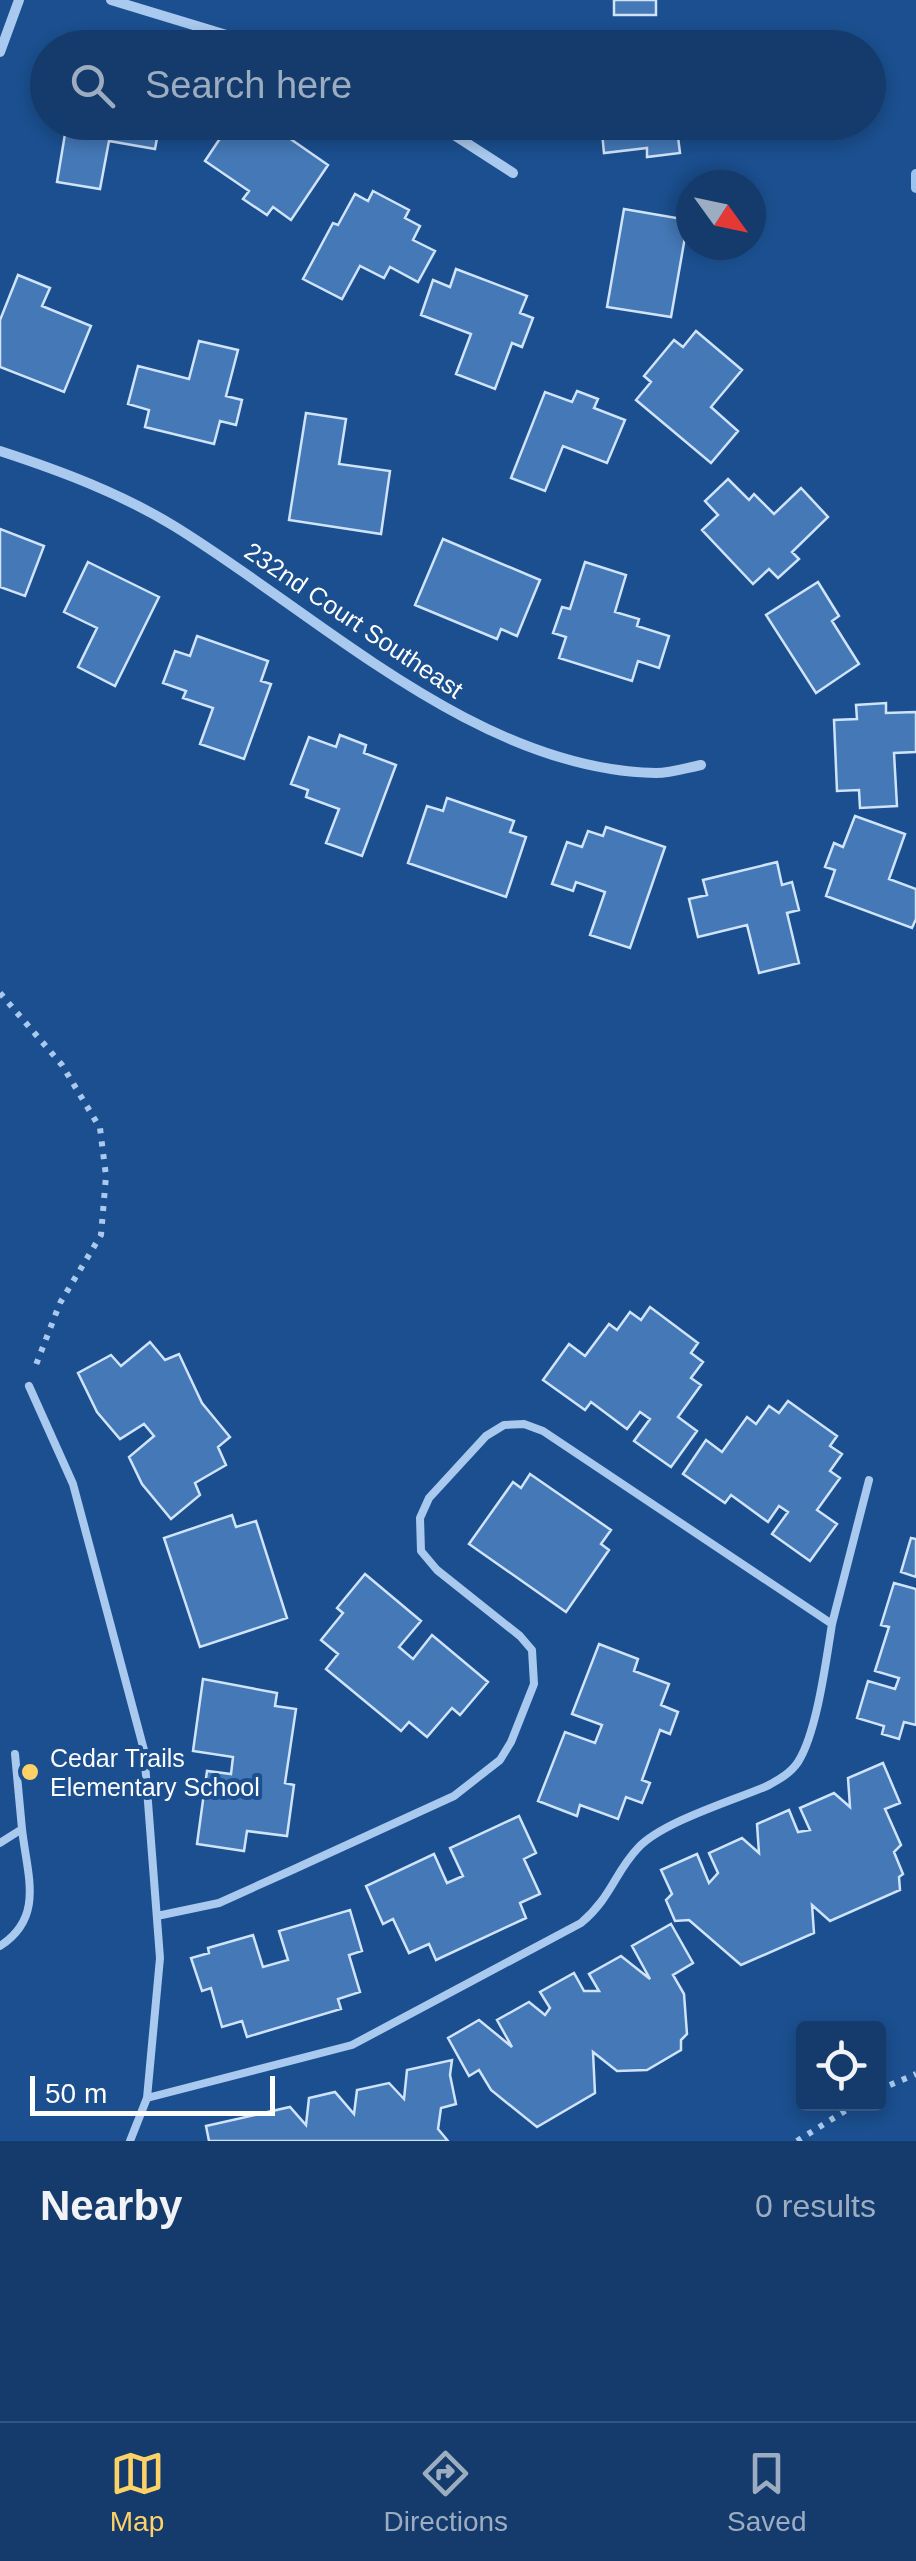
<!DOCTYPE html>
<html lang="en">
<head>
<meta charset="utf-8">
<style>
	body { margin:0; font-family:Helvetica,sans-serif; background:#214673; color:#f1f3f6 }
	.controls { position:absolute; right:30px; bottom:30px; display:grid; overflow:hidden; border-radius:10px; box-shadow:0 5px 15px #0003 }
	.controls button { width:90px; height:90px; display:grid; place-items:center; padding:0; border:0; border-bottom:2px solid #33557e; background:#143b6b; color:#f1f3f6; font:50px sans-serif }
	.compass { position:absolute; left:676px; top:170px; width:90px; height:90px; border-radius:50%; background:#143b6b; box-shadow:0 5px 15px #0003; rotate:123deg }
	.scale { position:absolute; left:30px; bottom:25px; width:245px; box-sizing:border-box; padding-left:10px; border:5px solid #fff; border-top:0; font-size:28px; line-height:35px; white-space:nowrap; color:#fff; -webkit-text-stroke:8px #1b4f8f; paint-order:stroke }
	.list { margin:0; padding:0; list-style:none }
	h2 { display:flex; justify-content:space-between; align-items:center; height:130px; margin:0; padding:0 40px; font-size:42px }
	h2 small { font-size:32px; font-weight:400; color:#9dadc1 }
	.icon { flex:none; width:55px; height:55px; fill:none; stroke:currentColor; stroke-width:2; stroke-linecap:round; stroke-linejoin:round }
	.map { position:relative; flex:none; width:916px; height:2141px; overflow:hidden }
	.search { position:absolute; background:#143b6b; box-shadow:0 5px 15px #0003; left:30px; right:30px; top:30px; height:110px; display:flex; align-items:center; gap:25px; box-sizing:border-box; padding:0 35px; border-radius:55px; color:#9dadc1; font-size:38px }
	.sheet { height:280px; background:#143b6b }
	nav { display:flex; justify-content:space-around; align-items:center; box-sizing:border-box; height:140px; border-top:2px solid #33557e; background:#143b6b; font-size:28px; color:#9dadc1 }
	nav a { display:grid; justify-items:center; gap:5px }
	nav .on { color:#ffd166 }
	.map>svg:first-child { display:block }
</style>
</head>
<body>
<div class="map">
<svg width="916" height="2141" viewBox="0 0 916 2141">
	<rect width="100%" height="100%" fill="#1b4f8f"/>
	<g fill="none" stroke-linecap="round" stroke-linejoin="round">
		<!-- stream -->
		<path stroke="#9cc4f0" stroke-width="10" d="M916,174V188"/>
	</g>
	<!-- building -->
	<path fill="#4478b7" stroke="#cfe3fa" stroke-width="2.5" d="M614,0H656V15H614Z
		M67,122H160L155,149L109,141L100,189L57,182Z
		M231,122H266L328,165L291,220L273,207L267,215L243,199L249,191L205,161Z
		M601,122H691L692,135L678,137L680,153L647,157V148L604,153Z
		M373,191L409,210L405,218L420,226L413,240L435,251L418,282L390,267L384,278L360,266L342,299L303,279L333,223L338,225L355,194L368,201Z
		M624,209L688,220L671,317L607,307Z
		M456,269L527,296L520,313L533,318L522,347L512,343L495,389L456,374L471,334L421,315L433,280L450,287Z
		M18,275L50,288L42,306L91,326L64,392L0,367V320Z
		M696,331L742,370L711,407L738,431L711,463L636,400L651,382L644,376L674,340L683,347Z
		M199,341L238,350L226,396L242,400L236,425L220,421L214,444L145,427L149,410L128,404L138,366L189,379Z
		M577,391L598,399L594,408L625,420L607,463L563,446L545,491L511,478L545,392L572,402Z
		M306,413L346,419L339,464L390,471L381,534L289,520Z
		M728,479L749,500L754,494L774,514L801,488L828,517L792,552L799,559L778,578L769,569L753,584L702,530L718,515L705,501Z
		M0,529L44,546L25,596L0,587Z
		M443,539L540,580L517,636L501,629L497,639L415,605Z
		M88,562L159,597L115,686L78,667L97,628L64,612Z
		M585,562L626,575L615,612L639,619L637,626L669,636L659,668L638,661L632,681L559,658L566,637L553,633L562,607L570,609Z
		M818,582L839,616L832,621L859,664L816,693L766,615Z
		M197,636L268,661L261,681L271,684L244,759L200,744L213,708L183,698L186,691L163,683L175,651L190,656Z
		M886,703V713L916,712V752L894,753L897,806L860,808L859,790L837,791L834,720L857,719L856,705Z
		M340,735L366,745L364,753L396,765L362,856L326,843L339,809L306,797L308,790L291,784L309,737L336,747Z
		M447,798L514,821L510,832L526,837L506,897L408,863L427,806L443,811Z
		M855,816L905,834L889,879L916,889V919L912,928L826,896L835,870L825,867L834,843L843,847Z
		M606,827L665,847L630,948L590,935L605,892L576,882L573,891L552,884L567,842L582,847L588,831L603,836Z
		M777,862L782,885L792,882L799,910L787,913L799,963L759,973L747,925L698,937L689,899L707,895L703,880Z
		M650,1307L698,1343L691,1353L703,1362L691,1378L701,1385L678,1417L697,1431L671,1467L634,1441L650,1419L640,1412L627,1429L591,1402L585,1410L543,1380L569,1344L585,1356L609,1324L617,1330L630,1312L641,1320Z
		M150,1342L165,1360L179,1354L202,1403L230,1437L218,1447L226,1465L195,1483L200,1495L171,1519L142,1484L129,1457L154,1436L144,1424L120,1439L97,1412L78,1373L111,1355L121,1366Z
		M788,1401L837,1436L830,1446L842,1454L830,1471L840,1478L817,1510L837,1524L810,1561L772,1534L788,1512L779,1506L768,1522L731,1495L725,1503L683,1474L706,1440L722,1452L747,1417L756,1424L769,1406L779,1413Z
		M530,1474L611,1530L601,1544L609,1550L566,1612L469,1544L513,1482L521,1488Z
		M232,1515L236,1527L256,1521L287,1618L200,1647L164,1538Z
		M911,1538L916,1539V1577L901,1572Z
		M365,1574L421,1621L399,1647L413,1659L432,1635L488,1682L460,1715L452,1708L427,1737L409,1722L401,1731L326,1669L338,1654L321,1640L343,1613L337,1608Z
		M894,1583L916,1589V1725L904,1722L899,1739L882,1734L884,1726L857,1718L868,1681L895,1689L899,1678L875,1671L889,1627L881,1625Z
		M599,1644L638,1659L634,1671L669,1684L661,1705L678,1712L670,1734L660,1730L642,1780L650,1783L642,1803L626,1797L618,1819L580,1805L577,1816L538,1801L565,1732L595,1743L602,1725L572,1714Z
		M203,1679L277,1693L275,1706L296,1709L285,1783L294,1785L287,1836L247,1831L244,1851L197,1844L207,1771L231,1774L233,1757L193,1751Z
		M883,1763L900,1803L885,1809L901,1845L894,1852L903,1874L899,1877L900,1890L830,1921L812,1905L814,1933L741,1965L689,1920L675,1921L666,1900L672,1894L661,1870L697,1854L709,1883L718,1873L709,1853L742,1838L759,1853L757,1824L789,1810L798,1832L810,1830L800,1808L834,1793L850,1807L848,1778Z
		M519,1816L536,1853L524,1859L540,1894L520,1903L526,1918L436,1960L429,1944L409,1953L393,1919L383,1924L366,1886L434,1854L447,1883L463,1876L450,1848Z
		M350,1910L362,1951L349,1955L360,1992L338,1999L341,2009L247,2037L242,2021L222,2027L211,1988L202,1991L191,1958L209,1953L208,1948L253,1935L263,1967L288,1960L279,1931Z
		M671,1924L693,1963L673,1975L684,1994L687,2034L681,2040V2050L647,2070L617,2071L593,2052L595,2093L537,2127L491,2090L479,2070L469,2076L448,2038L479,2020L512,2047L497,2020L529,2002L545,2015L550,2008L540,1992L574,1973L584,1991H599L589,1974L621,1956L650,1979L632,1946Z
		M452,2060L450,2075L456,2104L441,2108L438,2129L448,2141H209L206,2126L290,2107L306,2125L309,2098L335,2092L354,2114L357,2090L389,2083L404,2099L407,2070Z"/>
	<g fill="none" stroke-linecap="round" stroke-linejoin="round">
		<!-- path -->
		<path stroke="#a9c9ee" stroke-width="6" stroke-dasharray="5 8" stroke-linecap="butt" d="M0,993L62,1065L100,1128L106,1176L101,1235L60,1303L34,1370
			M878,2090L916,2074
			M797,2141L856,2104"/>
		<!-- lane -->
		<path stroke="#a9c9ee" stroke-width="8" d="M29,1386L73,1484L144,1750L160,1958L147,2098L130,2141
			M832,1624L869,1480
			M15,1754L22,1829
			M0,1843L22,1829C27,1875 45,1917 0,1946
			M147,2098L352,2045L581,1923C611,1898 615,1872 638,1848C662,1822 732,1801 767,1786C778,1780 790,1774 798,1762C817,1732 826,1661 832,1624L543,1431L524,1424L504,1425L486,1436L429,1498L420,1518L421,1551L437,1570L520,1636L532,1650L534,1684L511,1742L500,1760L454,1796L290,1871L219,1903L157,1916"/>
		<!-- street -->
		<path stroke="#a9c9ee" stroke-width="10" d="M111,0L269,48
			M0,52L19,0
			M434,122L513,173
			M0,451C61,471 120,493 174,526C319,615 478,770 656,773C671,773 686,768 701,765"/>
	</g>
	<!-- markers -->
	<circle fill="#ffd166" stroke="#1b4f8f" stroke-width="4" cx="30" cy="1772" r="10"/>
	<g text-anchor="middle" dominant-baseline="central" stroke-width="8" stroke-linejoin="round" paint-order="stroke">
		<!-- street labels -->
		<g font-size="25" fill="#fff" stroke="#1b4f8f">
			<text transform="translate(354 620) rotate(34)">232nd Court Southeast</text>
		</g>
		<!-- poi labels -->
		<g font-size="25" fill="#fff" stroke="#1b4f8f" text-anchor="start">
			<text x="50" y="1758">Cedar Trails<tspan x="50" dy="29">Elementary School</tspan></text>
		</g>
	</g>
</svg>
<div class="controls">
<button><svg class="icon" aria-label="locate" viewBox="0 0 24 24"><circle cx="12" cy="12" r="6"/><path d="M12 2v4M12 18v4M2 12h4M18 12h4"/></svg></button>
</div>
<svg class="compass" viewBox="-18 -18 36 36"><path d="M0-13l5 13h-10z" fill="#e53935"/><path d="M0 13l5-13h-10z" fill="#9dadc1"/></svg>
<div class="scale">50 m</div>
<div class="search"><svg class="icon" aria-label="search" viewBox="0 0 24 24"><circle cx="10" cy="10" r="6"/><path d="M15 15l6 6"/></svg>Search here</div>
</div>
<section class="sheet">
<h2>Nearby<small>0 results</small></h2>
<ul class="list">
</ul>
</section>
<nav>
<a class="on"><svg class="icon" aria-label="map" viewBox="0 0 24 24"><path d="M3 6l6-2 6 2 6-2v14l-6 2-6-2-6 2zM9 4v14M15 6v14"/></svg>Map</a>
<a><svg class="icon" aria-label="directions" viewBox="0 0 24 24"><path d="M12 3l9 9-9 9-9-9zM9 14v-3h6M13 9l2 2-2 2"/></svg>Directions</a>
<a><svg class="icon" aria-label="saved" viewBox="0 0 24 24"><path d="M7 4h10v16l-5-4-5 4z"/></svg>Saved</a>
</nav>
</body>
</html>
